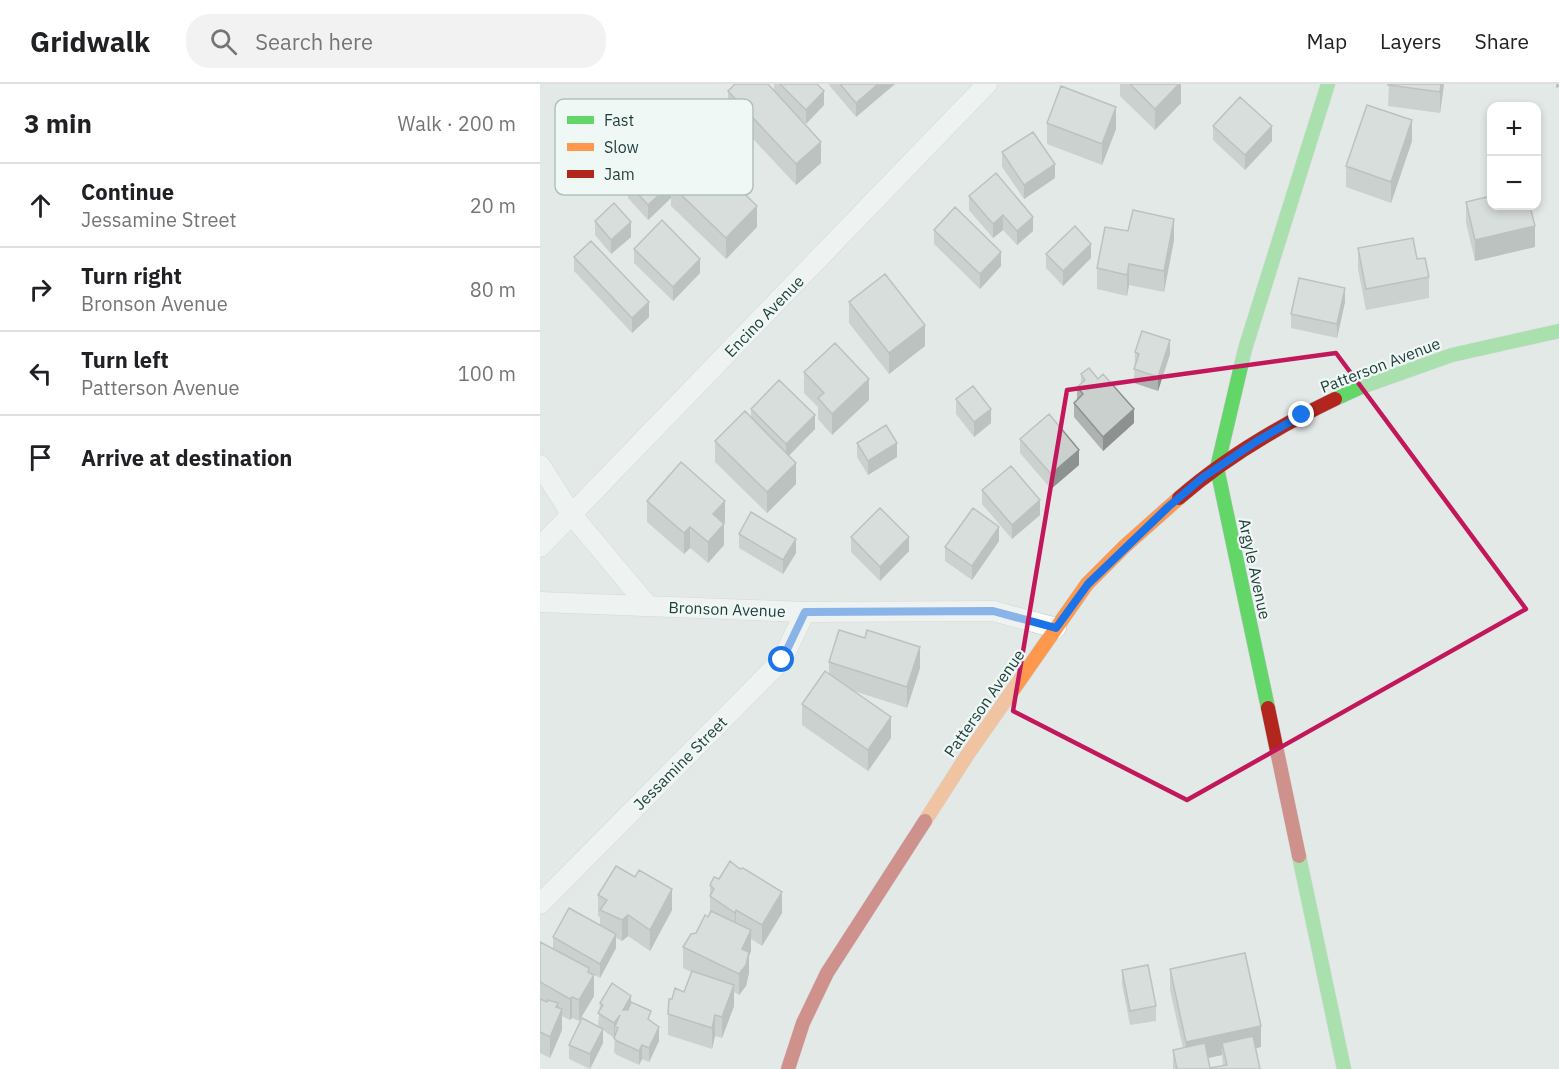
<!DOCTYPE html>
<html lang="en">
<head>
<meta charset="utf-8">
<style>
	body { margin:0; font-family:"IBM Plex Sans",sans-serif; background:#f2f2f2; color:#202124 }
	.controls { position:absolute; right:18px; top:18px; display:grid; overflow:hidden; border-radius:12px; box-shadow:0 3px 9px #0003 }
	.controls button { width:54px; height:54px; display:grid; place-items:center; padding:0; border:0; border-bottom:2px solid #e0e0e0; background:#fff; color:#202124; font:30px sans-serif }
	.stop { position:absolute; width:18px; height:18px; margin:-14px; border:4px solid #1a73e8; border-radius:50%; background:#fff }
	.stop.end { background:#1a73e8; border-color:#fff; box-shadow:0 2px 6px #0008 }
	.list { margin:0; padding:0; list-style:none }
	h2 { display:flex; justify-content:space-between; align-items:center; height:78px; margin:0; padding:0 24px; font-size:26px }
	h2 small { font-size:20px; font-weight:400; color:#757577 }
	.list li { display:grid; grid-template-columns:39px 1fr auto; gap:18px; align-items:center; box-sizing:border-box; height:84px; padding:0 24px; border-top:2px solid #e0e0e0 }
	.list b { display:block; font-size:22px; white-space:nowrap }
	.list p { margin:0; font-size:20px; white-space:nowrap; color:#757577 }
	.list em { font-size:20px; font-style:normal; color:#757577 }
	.icon { flex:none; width:33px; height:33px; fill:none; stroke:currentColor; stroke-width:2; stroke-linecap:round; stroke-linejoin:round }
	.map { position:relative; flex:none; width:1019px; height:985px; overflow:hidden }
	header { display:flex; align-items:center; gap:36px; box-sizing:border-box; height:84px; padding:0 30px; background:#fff; border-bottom:2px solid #e0e0e0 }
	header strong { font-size:28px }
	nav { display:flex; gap:33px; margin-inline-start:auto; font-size:21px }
	.search { width:420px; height:54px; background:#f2f2f2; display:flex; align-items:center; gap:15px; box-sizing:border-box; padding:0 21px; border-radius:24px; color:#757577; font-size:22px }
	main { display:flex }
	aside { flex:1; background:#fff }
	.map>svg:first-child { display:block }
</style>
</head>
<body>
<header>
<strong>Gridwalk</strong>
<div class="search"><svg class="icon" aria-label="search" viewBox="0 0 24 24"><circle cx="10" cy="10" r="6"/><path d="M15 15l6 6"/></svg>Search here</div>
<nav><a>Map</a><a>Layers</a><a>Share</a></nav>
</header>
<main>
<aside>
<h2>3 min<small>Walk · 200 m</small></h2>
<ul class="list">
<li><svg class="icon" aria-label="ahead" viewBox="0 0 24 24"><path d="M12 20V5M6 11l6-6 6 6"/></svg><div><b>Continue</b><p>Jessamine Street</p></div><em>20 m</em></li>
<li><svg class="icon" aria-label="right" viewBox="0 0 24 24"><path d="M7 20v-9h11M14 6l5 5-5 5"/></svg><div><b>Turn right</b><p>Bronson Avenue</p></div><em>80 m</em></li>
<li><svg class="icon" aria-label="left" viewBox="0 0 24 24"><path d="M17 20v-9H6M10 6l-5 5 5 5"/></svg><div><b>Turn left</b><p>Patterson Avenue</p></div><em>100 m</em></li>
<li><svg class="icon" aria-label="arrive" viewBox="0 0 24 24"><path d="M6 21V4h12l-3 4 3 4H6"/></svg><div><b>Arrive at destination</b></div></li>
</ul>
</aside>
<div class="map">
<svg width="1019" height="985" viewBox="0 0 1019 985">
	<rect width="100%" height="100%" fill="#e3e9e7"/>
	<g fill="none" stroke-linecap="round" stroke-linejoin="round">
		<defs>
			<path id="street" d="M0,381L32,431L108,522
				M0,463L447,0
				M0,518L265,528L453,527L516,544
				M0,820L242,576L265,528"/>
			<path id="fast" d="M795,315L819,304L912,271L1019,247
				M728,624L677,384L705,265L788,0
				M759,772L804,985"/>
			<path id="slow" d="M385,737L428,670L547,500L585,462L639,414"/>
			<path id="jam" d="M639,414C686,373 739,342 795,315
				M728,624L759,772
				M248,985L263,939L287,889L385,737"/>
		</defs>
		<!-- street casing -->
		<use href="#street" stroke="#c0c6c4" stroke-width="21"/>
		<!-- fast casing -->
		<use href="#fast" stroke="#bec7c5" stroke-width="15"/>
		<!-- slow casing -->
		<use href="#slow" stroke="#bec7c5" stroke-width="15"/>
		<!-- jam casing -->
		<use href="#jam" stroke="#bec7c5" stroke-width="15"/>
		<!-- street -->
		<use href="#street" stroke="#fbfcfb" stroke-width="20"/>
		<!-- fast -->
		<use href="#fast" stroke="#63d668" stroke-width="14"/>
		<!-- slow -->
		<use href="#slow" stroke="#ff974d" stroke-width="14"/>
		<!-- jam -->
		<use href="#jam" stroke="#b3261e" stroke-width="14"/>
	</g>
	<!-- wall -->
	<path fill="#aeb3b1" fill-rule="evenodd" d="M234,0H277L284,21L266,40L251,25L281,79L256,101L188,28V7H234Z
		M289,0H355L316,33L289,1Z
		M580,0H641V19L615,46L580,12Z
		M849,0H904L900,29L848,22Z
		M507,39L576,45L562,81L507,60Z
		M673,42L732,57L705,86L673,56Z
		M872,57L851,119L806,103V82Z
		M462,68L515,94L484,115L462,83Z
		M134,97L217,143L186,175L131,122V114L108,136L88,114V99Z
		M429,112L493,147L477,161L463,146L453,154L429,126Z
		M926,118L995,163L935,177L926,139Z
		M55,137L91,153L71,170L55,151Z
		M394,146L461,182L440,205L394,160Z
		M634,156L624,208L589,201L587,212L557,205V184Z
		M818,164L877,175L889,193V214L826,226L818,185Z
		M94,165L160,189L133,217L94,179Z
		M506,170L551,174L523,202L506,184Z
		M34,173L109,233L92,249L34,187Z
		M309,218L385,262L349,290L309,239Z
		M805,218L797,254L751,244V230Z
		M595,268L630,270L618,307L594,299Z
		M264,288L329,316L292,351L278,335V323L264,309Z
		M541,290L594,339L563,367L534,333V319L537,316V303L541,300Z
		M416,315L451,339L434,353L416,330Z
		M211,325L275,345L249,372L256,400L227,429L175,378V357L211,333Z
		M480,355L539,381L511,405L480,369Z
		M317,359L357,373L328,391L317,373Z
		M442,406L500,431L472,455L442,420Z
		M107,417L185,438L184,440V461L168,479L150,464L144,470L107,438Z
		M199,450L256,469L243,490L199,464Z
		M311,453L369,467L340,497L311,468Z
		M459,457L432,496L405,477V463Z
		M289,578L380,584L367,624L314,607L351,654L328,687L262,641V620L289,589Z
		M170,801L242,829L222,862L211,855V867L209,872V889L206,902L199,911L194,908V922L182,954L175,952L172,965L128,951V930L132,915L144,908L151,888L143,884V863L156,849L168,833L170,827Z
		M58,811L132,826L110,867L88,852L82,857L76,854V864L60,894L49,888L54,912L39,937L32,934L30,936L22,932V946L10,974L0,969V858L13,865V853L60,841V833L58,832Z
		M630,885L721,963L715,964L720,985H633V966L643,964L630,906ZM682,971L683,982L670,984L668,974Z
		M582,886L616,922V937L590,941L582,900Z
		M91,918L111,937L119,957L109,978L102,975L99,981L77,971L74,968L75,952L74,954L63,946V959L50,985L29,975V961L58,942L60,919Z"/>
	<!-- shaded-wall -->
	<path fill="#8d9290" d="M338,0H355L316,33V19Z
		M639,0H641V19L615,46V25Z
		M901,0H904L900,29V8Z
		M1016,0H1019V3L1016,4Z
		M284,7V21L266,40V26Z
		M576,23V45L562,81V60Z
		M872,36V57L851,119V98Z
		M732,42V57L705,86V71Z
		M281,58V79L256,101V80Z
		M515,80V94L484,115V101Z
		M134,97L131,101V114L108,136V121Z
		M217,122V143L186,175V154Z
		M463,131V146L453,154V140Z
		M493,133V147L477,161V147Z
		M634,135V156L624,208V187Z
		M91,138V153L71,170V156Z
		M995,142V163L935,177V156Z
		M551,160V174L523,202V187Z
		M461,168V182L440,205V190Z
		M160,175V189L133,217V203Z
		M589,180V201L587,212V191Z
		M805,204V218L797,254V240Z
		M109,218V233L92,249V234Z
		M385,241V262L349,290V269Z
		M630,256V270L618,307V293Z
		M329,295V316L292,351V330Z
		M451,325V339L434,353V338Z
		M594,325V339L563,367V353Z
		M275,331V345L246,374V360Z
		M357,359V373L328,391V377Z
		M539,366V381L511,405V390Z
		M256,379V400L227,429V408Z
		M500,416V431L472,455V441Z
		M185,417V438L173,451V430Z
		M184,440V461L168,479V458Z
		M150,443V464L144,470V449Z
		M459,443V457L432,496V482Z
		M369,453V467L340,497V483Z
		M256,455V469L243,490V476Z
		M380,563V584L367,624V603Z
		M351,633V654L328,687V666Z
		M132,805V826L110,867V846Z
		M242,808V829L222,862V841Z
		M196,826V847L195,850V829Z
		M88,831V852L82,857V836Z
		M211,846V867L209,872V889L206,902L199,911V890L202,865Z
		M76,850V864L60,894V880Z
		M49,884V899L54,891V912L39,937V916Z
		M194,901V922L182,954V933Z
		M91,912V927L83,926Z
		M32,913V934L30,936V915Z
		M18,919V935L22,925V946L10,974V953L16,923Z
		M80,931L78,944L75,942V952L74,954V939Z
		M175,931V952L172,965V944Z
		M721,942V963L685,971L682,959V971L646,979V958Z
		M119,943V957L109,978V964Z
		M63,945V959L50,985V970Z
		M102,961V975L99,981V967Z"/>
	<!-- building -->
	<path fill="#cad0ce" stroke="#8d9290" stroke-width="1.5" d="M195,0H228L281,58L256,80L188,7Z
		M240,0H277L284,7L266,26Z
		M300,0H338L316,19Z
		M590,0H639L615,25Z
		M849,0H901L900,8L848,1Z
		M521,2L576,23L562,60L507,39Z
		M700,13L732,42L705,71L673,42Z
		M827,21L872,36L851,98L806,82Z
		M493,48L515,80L484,101L462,68Z
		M163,69L217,122L186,154L131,101Z
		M115,76L134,97L108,121L88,99Z
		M456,89L493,133L477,147L463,131L453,140L429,112Z
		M951,112V122H990L995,142L935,156L926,118Z
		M74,119L91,138L71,156L55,137Z
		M415,123L461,168L440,190L394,146Z
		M593,126L634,135L624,187L589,180L587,191L557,184L565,143L588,147Z
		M122,136L160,175L133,203L94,165Z
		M535,142L551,160L523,187L506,170Z
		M873,154L877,175L885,174L889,193L826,205L818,164Z
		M51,157L109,218L92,234L34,173Z
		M345,190L385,241L349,269L309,218Z
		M759,194L805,204L797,240L751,230Z
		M602,247L630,256L618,293L594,285L599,270L595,268Z
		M295,259L329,295L292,330L278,314L284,309L264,288Z
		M549,284L558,295L563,290L594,325L563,353L534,319L543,310L537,303L545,296L541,290Z
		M239,296L275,331L246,360L211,325Z
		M433,302L451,325L434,338L416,315Z
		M205,327L256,379L227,408L175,357Z
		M509,330L539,366L511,390L480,355Z
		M346,341L357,359L328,377L317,359Z
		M141,378L185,417L173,430L184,440L168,458L150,443L144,449L107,417Z
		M471,382L500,416L472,441L442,406Z
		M340,424L369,453L340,483L311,453Z
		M433,424L459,443L432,482L405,463Z
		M211,428L256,455L243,476L199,450Z
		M299,546L325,554L327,546L380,563L367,603L289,578Z
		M285,587L351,633L328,666L262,620Z
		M190,777L200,785L203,784L242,808L222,841L196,826L195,829L170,812L174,805L170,801L174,793L179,795Z
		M76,782L95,793L99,786L132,805L110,846L88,831L82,836L60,826L67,816L58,811Z
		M29,824L76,850L60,880L13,853Z
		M171,827L211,846L202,865L209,868L206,881L199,890L143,863L151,850L156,849L165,831L168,833Z
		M0,858L49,884L48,888L54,891L39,916L32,913L30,915L0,898Z
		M705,869L721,942L646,958L630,885Z
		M608,881L616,922L590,927L582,886Z
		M152,887L194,901L182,933L175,931L172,944L128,930L129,915H132L135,904L144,908Z
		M72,899L91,912L83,926H88L91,918L111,927L108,935L119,943L109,964L102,961L99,967L77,957L74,954L78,944L75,942L80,931L74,939L58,929L63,921L60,919Z
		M0,915L7,918L8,916L18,919L16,923L22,925L10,953L0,948Z
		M42,934L63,945L50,970L29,961Z
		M713,952L720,985H637L633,966L665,959L670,984L687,981L682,959Z"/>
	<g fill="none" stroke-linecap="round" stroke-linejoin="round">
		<!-- route -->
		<path stroke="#1a73e8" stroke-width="8" d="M242,576L265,528L453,527L516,544L548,500L628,423L662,394L717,357L762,331"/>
	</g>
	<!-- marked area -->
	<path d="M0 0H1019V985H0ZM796,269L986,525L647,716L473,627L527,306Z" fill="#e3e9e7" fill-opacity=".55" fill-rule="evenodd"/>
	<path fill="none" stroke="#c2185b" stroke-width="4.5" stroke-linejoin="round" d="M796,269L986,525L647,716L473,627L527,306Z"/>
	<g text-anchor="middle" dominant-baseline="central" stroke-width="4.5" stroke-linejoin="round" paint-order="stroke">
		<!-- street labels -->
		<g font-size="16" fill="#1f3e3a" stroke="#f0f8f6">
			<text transform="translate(224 232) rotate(-46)">Encino Avenue</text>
			<text transform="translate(840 281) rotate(-21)">Patterson Avenue</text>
			<text transform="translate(715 485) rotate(78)">Argyle Avenue</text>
			<text transform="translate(187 525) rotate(2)">Bronson Avenue</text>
			<text transform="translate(444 619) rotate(-55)">Patterson Avenue</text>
			<text transform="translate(140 679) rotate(-45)">Jessamine Street</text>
		</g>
	</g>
	<!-- legend -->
	<rect x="15" y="15" width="198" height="96" rx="9" fill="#f0f8f6" stroke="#b1c0be" stroke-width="1.5"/>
	<rect x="27" y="32" width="27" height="8" fill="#63d668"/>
	<rect x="27" y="59" width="27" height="8" fill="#ff974d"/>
	<rect x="27" y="86" width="27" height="8" fill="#b3261e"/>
	<g font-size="16" fill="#1f3e3a">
		<text x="64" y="42">Fast</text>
		<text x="64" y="69">Slow</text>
		<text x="64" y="96">Jam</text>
	</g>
</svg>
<div class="controls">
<button>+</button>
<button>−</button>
</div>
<div class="stop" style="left:242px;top:576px"></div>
<div class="stop end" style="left:762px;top:331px"></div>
</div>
</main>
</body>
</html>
